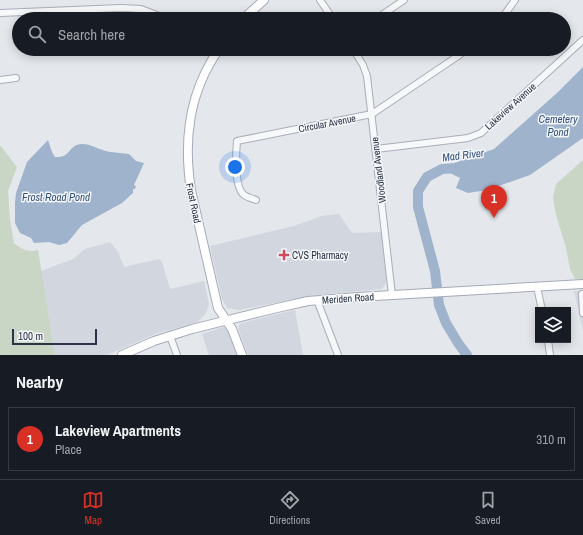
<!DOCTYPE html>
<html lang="en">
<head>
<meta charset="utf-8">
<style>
  body { margin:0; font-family:"Archivo Narrow",sans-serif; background:#20242c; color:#f1f3f6 }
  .controls { position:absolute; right:12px; bottom:12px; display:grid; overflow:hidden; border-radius:0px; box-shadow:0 2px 10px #0003 }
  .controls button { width:36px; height:36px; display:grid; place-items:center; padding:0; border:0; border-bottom:1px solid #363941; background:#171b24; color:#f1f3f6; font:20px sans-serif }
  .scale { position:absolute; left:12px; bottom:10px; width:85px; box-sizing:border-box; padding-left:4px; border:2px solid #2b3445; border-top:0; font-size:11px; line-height:14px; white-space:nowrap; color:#2b3445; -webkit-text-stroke:3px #f4f6f9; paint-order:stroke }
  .you { position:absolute; left:235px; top:167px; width:14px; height:14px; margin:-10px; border:3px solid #fff; border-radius:50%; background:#1a73e8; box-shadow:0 0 0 6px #1a73e833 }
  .badge { display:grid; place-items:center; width:26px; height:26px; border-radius:50%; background:#d93025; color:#fff; font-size:13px; font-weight:700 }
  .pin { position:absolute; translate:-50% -33px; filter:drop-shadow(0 1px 2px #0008) }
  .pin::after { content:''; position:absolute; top:21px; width:14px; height:12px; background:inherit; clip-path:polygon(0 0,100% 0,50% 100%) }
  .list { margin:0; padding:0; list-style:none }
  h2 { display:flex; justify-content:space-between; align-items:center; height:52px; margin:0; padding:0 16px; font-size:17px }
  h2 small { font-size:13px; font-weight:400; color:#9ea1a6 }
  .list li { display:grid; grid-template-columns:26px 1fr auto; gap:12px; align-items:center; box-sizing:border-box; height:64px; margin:0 8px 8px; padding:0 8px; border:1px solid #363941; border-radius:0px }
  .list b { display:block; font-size:15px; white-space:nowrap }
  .list p { margin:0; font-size:13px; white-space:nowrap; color:#9ea1a6 }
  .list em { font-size:13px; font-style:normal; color:#9ea1a6 }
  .icon { flex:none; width:22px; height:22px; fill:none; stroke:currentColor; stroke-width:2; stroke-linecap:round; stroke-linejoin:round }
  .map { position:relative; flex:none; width:583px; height:355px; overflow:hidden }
  .search { position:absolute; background:#171b24; box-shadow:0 2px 10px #0003; left:12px; right:12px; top:12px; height:44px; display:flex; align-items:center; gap:10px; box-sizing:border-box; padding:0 14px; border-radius:22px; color:#9ea1a6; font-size:15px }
  .sheet { height:124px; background:#171b24 }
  nav { display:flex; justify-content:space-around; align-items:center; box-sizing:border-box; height:56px; border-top:1px solid #363941; background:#171b24; font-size:11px; color:#9ea1a6 }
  nav a { display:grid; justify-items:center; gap:2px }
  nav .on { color:#d93025 }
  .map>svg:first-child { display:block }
</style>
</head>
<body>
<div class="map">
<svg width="583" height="355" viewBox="0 0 583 355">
  <rect width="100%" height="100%" fill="#e4e7ec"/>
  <path fill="#d2d6de" d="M339,214L352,233L382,232L386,279V283L382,289L316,295L239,310L227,308L222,299L210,246L294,226L322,216Z
    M110,242L118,252L124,267L159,259L162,262L170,289L204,281L209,304L206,313L198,322L155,334L107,355H55L41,271L73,259L85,249Z
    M574,291H583V331L579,313Z
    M295,310L303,355H248L239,331V325L241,323Z
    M223,327L225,328L229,333L238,355H209L202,334Z"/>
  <path fill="#c9d6c5" d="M0,145L17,167L8,191L10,220L14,243C21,249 28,253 38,250L55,355H0Z
    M583,160V279H575L570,269L566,248L556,215L553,197L556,184Z"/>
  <path fill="#9fb4cc" d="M583,67V138L530,175L487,190L468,193L456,188L460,178L442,169L443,167L494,149L557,93Z
    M48,140L52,152L55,157C72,158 67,145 82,144C92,144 101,151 110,152C117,153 123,153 129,154L136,161L144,163L134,185L136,186L135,189H133V193L122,203L82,225L67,243L59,245L49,242L34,243L31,238L20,233L15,223V203L16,193L27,162Z"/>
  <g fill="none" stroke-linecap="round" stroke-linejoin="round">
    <path stroke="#9fb4cc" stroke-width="10" d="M456,168L442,169L427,177L418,191V207L435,271L439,305L446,323L458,343L467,355"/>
    <defs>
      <path id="minor" d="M320,0L333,19
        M0,13L121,8L141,9L167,19
        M376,19L404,0
        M500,19L505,14L515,0
        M210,49L216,53
        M353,49L363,65L367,76L392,295
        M0,80L16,78
        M376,149L468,138L481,133L583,40
        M256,200C253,199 247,197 244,195C234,187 236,153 237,141L372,114L458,56L466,49
        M537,287L542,310
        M583,294H582L583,313
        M317,300L338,355
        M170,336L177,355
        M548,340L550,355"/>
      <path id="major" d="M243,19L264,0
        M219,49C189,92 183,139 191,190L218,308L232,329L242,355
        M122,355L154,341L192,329L277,308L308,301L358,297L583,284"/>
    </defs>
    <use href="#minor" stroke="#a9aeb7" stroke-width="8"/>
    <use href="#major" stroke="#a3abb8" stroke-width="10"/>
    <use href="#minor" stroke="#f7f8fa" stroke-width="6"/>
    <use href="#major" stroke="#fff" stroke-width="8"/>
  </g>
  <path fill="#d1495b" stroke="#f4f6f9" stroke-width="1.5" d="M282 249h4v4h4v4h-4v4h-4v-4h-4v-4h4z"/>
  <g text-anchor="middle" stroke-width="3" stroke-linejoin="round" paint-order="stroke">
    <g font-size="10" fill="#2b3445" stroke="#f4f6f9">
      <text transform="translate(510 106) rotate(-42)" y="4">Lakeview Avenue</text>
      <text transform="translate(327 123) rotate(-11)" y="4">Circular Avenue</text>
      <text transform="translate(378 170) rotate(-97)" y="4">Woodland Avenue</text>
      <text transform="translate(194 203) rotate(78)" y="4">Frost Road</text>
      <text transform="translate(348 298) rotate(-4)" y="4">Meriden Road</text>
    </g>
    <g font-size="10" fill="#2b3445" stroke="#f4f6f9" text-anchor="start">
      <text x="292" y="259">CVS Pharmacy</text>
    </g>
    <g font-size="11" font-style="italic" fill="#34527a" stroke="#f4f6f9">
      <text x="558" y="123">Cemetery<tspan x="558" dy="13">Pond</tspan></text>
      <text transform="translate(463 155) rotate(-7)" y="4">Mad River</text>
      <text x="56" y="201">Frost Road Pond</text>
    </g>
  </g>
</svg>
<div class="controls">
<button><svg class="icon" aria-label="layers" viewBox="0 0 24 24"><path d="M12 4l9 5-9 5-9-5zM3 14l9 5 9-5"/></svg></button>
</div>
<div class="scale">100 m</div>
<div class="you"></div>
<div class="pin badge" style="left:494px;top:218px">1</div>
<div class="search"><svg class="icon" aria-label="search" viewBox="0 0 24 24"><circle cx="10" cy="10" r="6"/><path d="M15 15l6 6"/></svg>Search here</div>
</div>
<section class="sheet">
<h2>Nearby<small></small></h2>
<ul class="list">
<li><span class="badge">1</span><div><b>Lakeview Apartments</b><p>Place</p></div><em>310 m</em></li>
</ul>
</section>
<nav>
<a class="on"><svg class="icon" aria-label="map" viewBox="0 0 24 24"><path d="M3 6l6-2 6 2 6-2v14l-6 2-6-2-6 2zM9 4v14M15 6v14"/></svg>Map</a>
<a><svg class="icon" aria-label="directions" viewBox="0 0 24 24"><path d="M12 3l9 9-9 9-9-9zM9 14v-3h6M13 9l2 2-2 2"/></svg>Directions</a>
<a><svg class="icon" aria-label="saved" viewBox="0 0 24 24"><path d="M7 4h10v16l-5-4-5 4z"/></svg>Saved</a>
</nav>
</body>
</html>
